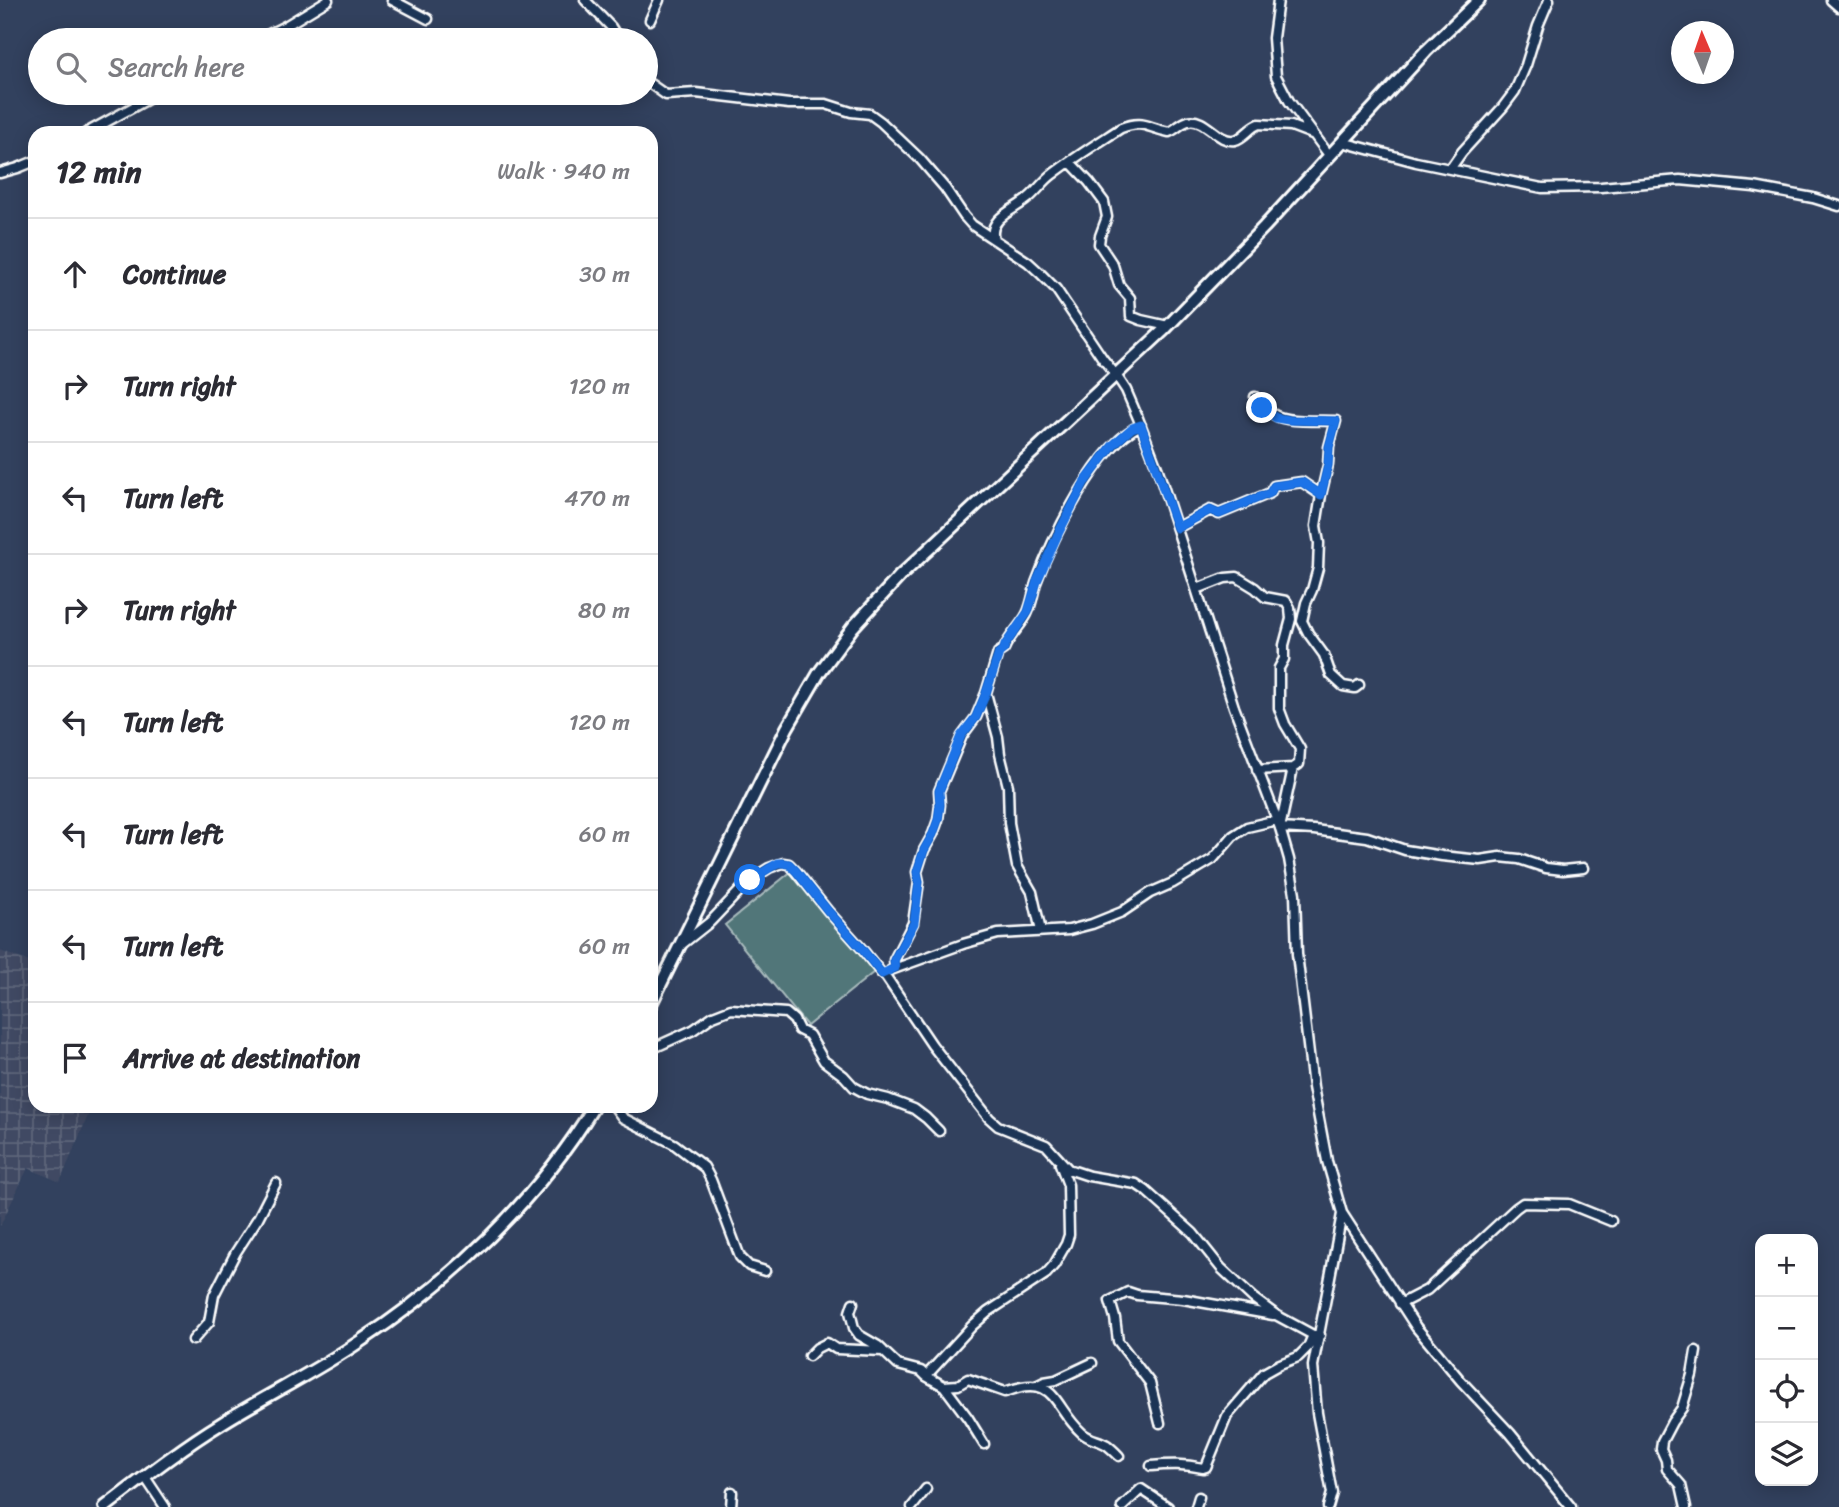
<!DOCTYPE html>
<html lang="en">
<head>
<meta charset="utf-8">
<style>
  body { margin:0; font-family:Sriracha,sans-serif; background:#f2f2f3; color:#2b2b33 }
  .controls { position:absolute; right:21px; bottom:21px; display:grid; overflow:hidden; border-radius:14px; box-shadow:0 4px 18px #0003 }
  .controls button { width:63px; height:63px; display:grid; place-items:center; padding:0; border:0; border-bottom:2px solid #e1e1e2; background:#fff; color:#2b2b33; font:35px sans-serif }
  .compass { position:absolute; left:1671px; top:21px; width:63px; height:63px; border-radius:50%; background:#fff; box-shadow:0 4px 18px #0003; rotate:358deg }
  .stop { position:absolute; width:21px; height:21px; margin:-16px; border:5px solid #1a73e8; border-radius:50%; background:#fff }
  .stop.end { background:#1a73e8; border-color:#fff; box-shadow:0 2px 7px #0008 }
  .list { margin:0; padding:0; list-style:none }
  h2 { display:flex; justify-content:space-between; align-items:center; height:91px; margin:0; padding:0 28px; font-size:30px }
  h2 small { font-size:23px; font-weight:400; color:#7c7c81 }
  .list li { display:grid; grid-template-columns:46px 1fr auto; gap:21px; align-items:center; box-sizing:border-box; height:112px; padding:0 28px; border-top:2px solid #e1e1e2 }
  .list b { display:block; font-size:26px; white-space:nowrap }
  .list em { font-size:23px; font-style:normal; color:#7c7c81 }
  .icon { flex:none; width:38px; height:38px; fill:none; stroke:currentColor; stroke-width:2; stroke-linecap:round; stroke-linejoin:round }
  .map { position:relative; flex:none; width:1839px; height:1507px; overflow:hidden }
  .search { position:absolute; background:#fff; box-shadow:0 4px 18px #0003; left:28px; top:28px; width:630px; height:77px; display:flex; align-items:center; gap:18px; box-sizing:border-box; padding:0 24px; border-radius:38px; color:#7c7c81; font-size:26px }
  .panel { position:absolute; background:#fff; box-shadow:0 4px 18px #0003; left:28px; top:126px; width:630px; height:987px; border-radius:21px }
  .map>svg:first-child { display:block }
</style>
</head>
<body>
<div class="map">
<svg width="1839" height="1507" viewBox="0 0 1839 1507">
  <defs>
    <pattern id="industrial-grid" width="8" height="8" patternUnits="userSpaceOnUse" patternTransform="scale(1.75)"><rect width="8" height="8" fill="#404a63"/><path d="M0 4h8M4 0v8" fill="none" stroke="#5d657a"/></pattern>
  </defs>
  <rect width="100%" height="100%" fill="#32415e"/>
  <filter id="ink" filterUnits="userSpaceOnUse"><feTurbulence type="fractalNoise" baseFrequency=".0143" numOctaves="2"/><feDisplacementMap in="SourceGraphic" scale="14" xChannelSelector="R" yChannelSelector="G"/><feConvolveMatrix kernelMatrix="1 2 1 2 8 2 1 2 1" color-interpolation-filters="sRGB"/></filter>
  <g filter="url(#ink)">
    <path fill="url(#industrial-grid)" d="M0,951L35,964V1106H92L60,1182L28,1168L0,1226Z"/>
    <path fill="#517679" stroke="#a8babc" stroke-width="2" d="M792,871L874,972L807,1026L725,925Z"/>
    <g fill="none" stroke-linecap="round" stroke-linejoin="round">
      <defs>
        <path id="minor" d="M392,0L428,19
          M585,0L611,27L619,40
          M1278,0L1273,38L1276,76L1289,101L1329,155
          M1831,0L1839,7
          M650,20L659,0
          M257,40L287,25L328,0
          M646,81L666,95L696,93L789,104H826L851,112L870,114L881,122L920,159L945,188L964,216L972,225L1028,262L1040,273L1056,289L1103,359L1116,375L1126,390L1138,418L1158,470L1234,707L1280,828L1289,859L1295,894L1297,954L1313,1087L1327,1161L1342,1213L1416,1327L1461,1381L1510,1433L1571,1507
          M86,133L159,93
          M1342,142L1416,162L1542,188L1601,187L1680,180L1754,187L1813,198L1839,206
          M1070,162L1089,182L1104,202L1107,217L1100,236L1099,244L1113,265L1119,285L1130,298L1131,316L1141,320L1168,326
          M1450,169L1462,152L1503,107L1515,91L1526,65L1538,26L1549,0
          M0,173L18,168L35,161
          M994,239C987,219 1014,210 1026,200C1036,193 1043,181 1053,174C1075,157 1098,143 1121,128C1144,119 1147,128 1169,132C1175,130 1181,123 1188,121C1206,117 1217,143 1235,140C1244,138 1250,127 1259,124L1291,126L1312,134
          M1255,397C1276,428 1303,419 1336,421L1329,447L1328,465L1321,495
          M1177,528L1210,510L1219,514L1270,493L1274,486L1302,482L1321,495L1316,526L1319,543L1318,568L1312,590L1306,603L1302,621L1308,633L1324,655L1331,675L1343,686L1355,688L1359,685
          M1197,589L1225,578L1237,577L1255,588L1265,597L1286,601L1290,608L1291,619L1284,645V659L1279,668V708L1285,724L1300,749L1299,764L1293,768L1257,770
          M986,693L998,737L1000,754L1008,786L1009,823L1017,866L1032,892L1041,931
          M1293,768L1280,828L1314,830L1367,837L1405,850L1442,856L1480,860L1500,857L1519,859L1546,868L1563,870L1583,868
          M681,945L710,922L750,880L769,868L783,863L789,864L796,871L828,911L862,949L882,974H884L932,1045L989,1118L998,1126L1046,1145L1068,1169L1089,1176L1136,1184L1145,1190L1193,1233L1221,1268L1253,1298L1276,1315L1313,1335H1320
          M895,968L894,960L913,923L919,882L917,872L924,850L933,834L938,820L940,805L939,791L962,736L976,717L986,693L998,653L1004,649C1009,636 1021,626 1027,614C1032,604 1033,593 1036,583C1052,539 1097,444 1141,425
          M891,970L963,944L998,934L1069,930L1092,924L1122,912L1150,893L1173,883L1213,859L1233,836L1247,827L1277,820
          M651,1049L693,1030L713,1016L731,1009L786,1013L794,1020L799,1030L809,1035L824,1061L844,1076L854,1087L867,1094L888,1099L914,1109L926,1118L939,1131
          M614,1106L623,1118L674,1144L704,1167L711,1180L740,1257L749,1266L765,1271
          M853,1303L850,1312L854,1328L859,1335L878,1346L898,1365L921,1371L926,1376
          M1400,1304L1427,1290L1516,1208L1523,1203L1569,1204L1611,1221
          M193,1340L209,1322L214,1295L236,1252L258,1218L276,1183
          M809,1356L817,1348L827,1343L836,1349L883,1351
          M944,1386L958,1385L968,1379L1005,1392C1057,1372 1052,1406 1082,1433C1090,1440 1099,1440 1107,1445C1111,1448 1116,1453 1119,1456
          M1036,1386L1044,1382L1056,1380L1092,1363
          M1160,1423L1150,1383L1118,1341L1115,1318L1110,1301L1128,1292L1137,1295L1183,1299L1273,1315
          M984,1444L968,1418L944,1386L926,1376L972,1326L988,1312L1046,1274L1054,1265L1066,1244L1069,1235L1068,1185L1060,1164
          M1151,1466C1171,1464 1184,1464 1203,1468L1206,1467L1227,1416L1264,1373L1280,1364L1298,1357L1308,1347L1313,1335
          M145,1477L165,1507
          M731,1507L732,1492
          M912,1507L926,1489
          M1122,1507L1141,1489L1168,1507
          M1196,1507L1199,1497
          M1328,1507L1332,1493L1317,1413L1313,1366L1342,1214
          M1686,1507L1681,1485L1667,1469L1666,1460L1661,1449L1662,1441L1672,1422L1682,1408L1692,1375L1696,1351"/>
        <path id="secondary" d="M651,1004L787,728L819,673L853,627L900,576L1164,330L1264,227L1426,51L1479,0
          M105,1507C143,1478 181,1448 222,1423C267,1395 315,1372 359,1342C450,1283 538,1199 594,1106"/>
      </defs>
      <use href="#minor" stroke="#fff" stroke-width="13"/>
      <use href="#secondary" stroke="#fff" stroke-width="16"/>
      <use href="#minor" stroke="#1d3557" stroke-width="8"/>
      <use href="#secondary" stroke="#1d3557" stroke-width="10"/>
    </g>
  </g>
  <g fill="none" stroke-linecap="round" stroke-linejoin="round" filter="url(#ink)">
    <path stroke="#1a73e8" stroke-width="9" d="M750,880L778,863H783L789,864L796,871L828,911L862,949L882,974L895,968L894,960L914,923L919,882L917,872L924,850L933,834L938,820L940,805L939,791L961,736L976,717L986,693L999,653L1004,649L1005,645L1028,612L1037,581L1059,532L1084,483L1113,445L1132,428L1141,425L1177,528L1210,510L1219,514L1270,493L1274,486L1302,482L1321,495L1328,465L1329,447L1336,421L1289,420L1276,418L1262,408"/>
  </g>
</svg>
<div class="controls">
<button>+</button>
<button>−</button>
<button><svg class="icon" aria-label="locate" viewBox="0 0 24 24"><circle cx="12" cy="12" r="6"/><path d="M12 2v4M12 18v4M2 12h4M18 12h4"/></svg></button>
<button><svg class="icon" aria-label="layers" viewBox="0 0 24 24"><path d="M12 4l9 5-9 5-9-5zM3 14l9 5 9-5"/></svg></button>
</div>
<svg class="compass" viewBox="-18 -18 36 36"><path d="M0-13l5 13h-10z" fill="#e53935"/><path d="M0 13l5-13h-10z" fill="#7c7c81"/></svg>
<div class="stop" style="left:750px;top:880px"></div>
<div class="stop end" style="left:1262px;top:408px"></div>
<div class="search"><svg class="icon" aria-label="search" viewBox="0 0 24 24"><circle cx="10" cy="10" r="6"/><path d="M15 15l6 6"/></svg>Search here</div>
<section class="panel">
<h2>12 min<small>Walk · 940 m</small></h2>
<ul class="list">
<li><svg class="icon" aria-label="ahead" viewBox="0 0 24 24"><path d="M12 20V5M6 11l6-6 6 6"/></svg><div><b>Continue</b></div><em>30 m</em></li>
<li><svg class="icon" aria-label="right" viewBox="0 0 24 24"><path d="M7 20v-9h11M14 6l5 5-5 5"/></svg><div><b>Turn right</b></div><em>120 m</em></li>
<li><svg class="icon" aria-label="left" viewBox="0 0 24 24"><path d="M17 20v-9H6M10 6l-5 5 5 5"/></svg><div><b>Turn left</b></div><em>470 m</em></li>
<li><svg class="icon" aria-label="right" viewBox="0 0 24 24"><path d="M7 20v-9h11M14 6l5 5-5 5"/></svg><div><b>Turn right</b></div><em>80 m</em></li>
<li><svg class="icon" aria-label="left" viewBox="0 0 24 24"><path d="M17 20v-9H6M10 6l-5 5 5 5"/></svg><div><b>Turn left</b></div><em>120 m</em></li>
<li><svg class="icon" aria-label="left" viewBox="0 0 24 24"><path d="M17 20v-9H6M10 6l-5 5 5 5"/></svg><div><b>Turn left</b></div><em>60 m</em></li>
<li><svg class="icon" aria-label="left" viewBox="0 0 24 24"><path d="M17 20v-9H6M10 6l-5 5 5 5"/></svg><div><b>Turn left</b></div><em>60 m</em></li>
<li><svg class="icon" aria-label="arrive" viewBox="0 0 24 24"><path d="M6 21V4h12l-3 4 3 4H6"/></svg><div><b>Arrive at destination</b></div></li>
</ul>
</section>
</div>
</body>
</html>
